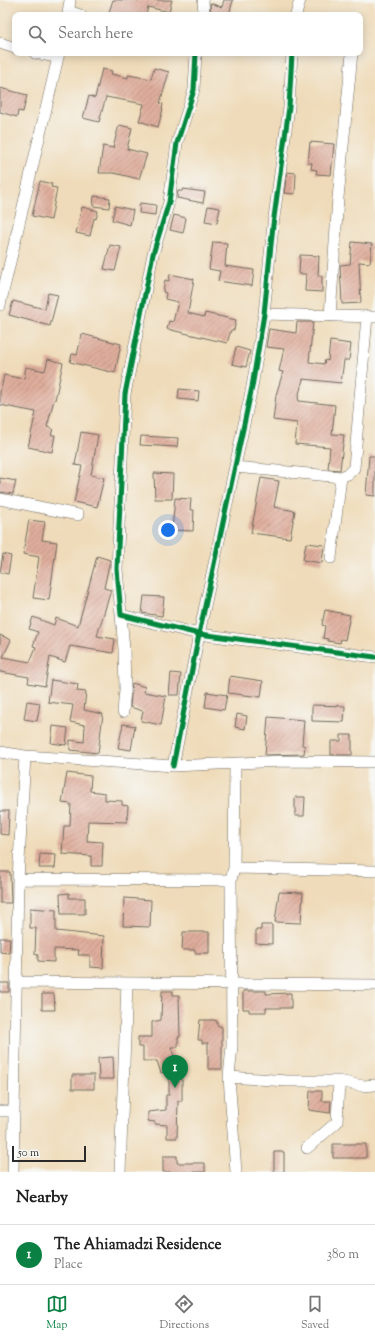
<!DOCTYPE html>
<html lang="en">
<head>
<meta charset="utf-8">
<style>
  body { margin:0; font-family:"Sorts Mill Goudy",serif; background:#f2f2f2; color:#222 }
  .scale { position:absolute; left:12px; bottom:10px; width:74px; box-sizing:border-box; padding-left:4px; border:2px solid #2b2b2b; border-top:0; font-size:11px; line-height:14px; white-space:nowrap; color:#2b2b2b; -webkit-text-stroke:3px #f6f6f2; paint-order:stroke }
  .you { position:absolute; left:168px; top:530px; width:14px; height:14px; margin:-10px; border:3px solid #fff; border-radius:50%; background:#1a73e8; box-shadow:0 0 0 6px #1a73e833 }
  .badge { display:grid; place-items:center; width:26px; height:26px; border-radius:50%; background:#0b8043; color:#fff; font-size:13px; font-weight:700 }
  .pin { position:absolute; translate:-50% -33px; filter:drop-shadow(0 1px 2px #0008) }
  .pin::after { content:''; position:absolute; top:21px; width:14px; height:12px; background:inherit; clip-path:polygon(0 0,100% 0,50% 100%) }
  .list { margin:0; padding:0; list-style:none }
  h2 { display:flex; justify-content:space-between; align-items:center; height:52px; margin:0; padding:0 16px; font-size:17px }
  h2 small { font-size:13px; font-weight:400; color:#767676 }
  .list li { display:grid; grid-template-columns:26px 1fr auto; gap:12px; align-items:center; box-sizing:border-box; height:60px; padding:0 16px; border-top:1px solid #e0e0e0 }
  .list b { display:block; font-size:15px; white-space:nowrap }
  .list p { margin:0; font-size:13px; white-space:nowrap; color:#767676 }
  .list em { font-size:13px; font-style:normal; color:#767676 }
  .icon { flex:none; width:22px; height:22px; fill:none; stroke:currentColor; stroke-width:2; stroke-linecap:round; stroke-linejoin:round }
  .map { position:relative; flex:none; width:375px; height:1172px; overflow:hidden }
  .search { position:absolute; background:#fff; box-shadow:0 2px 10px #0003; left:12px; right:12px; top:12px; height:44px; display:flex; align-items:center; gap:10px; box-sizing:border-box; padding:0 14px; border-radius:8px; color:#767676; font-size:15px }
  .sheet { height:112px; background:#fff }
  nav { display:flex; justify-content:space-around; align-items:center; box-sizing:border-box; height:56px; border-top:1px solid #e0e0e0; background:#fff; font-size:11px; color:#767676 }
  nav a { display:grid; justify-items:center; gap:2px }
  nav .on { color:#0b8043 }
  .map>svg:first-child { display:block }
</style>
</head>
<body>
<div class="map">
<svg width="375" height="1172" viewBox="0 0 375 1172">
  <defs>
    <pattern id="building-hatch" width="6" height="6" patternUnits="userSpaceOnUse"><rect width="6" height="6" fill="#dfad9c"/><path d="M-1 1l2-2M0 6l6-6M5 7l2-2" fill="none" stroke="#b58d7f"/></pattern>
  </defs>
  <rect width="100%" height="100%" fill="#f6f6f2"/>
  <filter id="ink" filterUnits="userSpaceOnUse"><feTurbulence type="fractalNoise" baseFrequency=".025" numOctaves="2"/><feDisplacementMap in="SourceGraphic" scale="8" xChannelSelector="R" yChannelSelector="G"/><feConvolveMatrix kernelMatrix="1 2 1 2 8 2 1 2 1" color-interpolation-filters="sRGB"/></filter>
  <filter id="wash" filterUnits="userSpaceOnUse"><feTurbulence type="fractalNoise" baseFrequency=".012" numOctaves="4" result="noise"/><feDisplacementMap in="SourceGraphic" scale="16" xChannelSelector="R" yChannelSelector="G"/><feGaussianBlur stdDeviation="0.9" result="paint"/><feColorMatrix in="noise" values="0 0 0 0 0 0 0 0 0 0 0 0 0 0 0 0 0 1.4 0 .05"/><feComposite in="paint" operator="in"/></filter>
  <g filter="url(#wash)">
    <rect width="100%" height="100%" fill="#efdbb9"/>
    <g id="blocks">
      <path fill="url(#building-hatch)" d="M113,0H172L169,12L148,7L146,15H108Z
        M224,0H233L229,15L211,13L210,3L222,7Z
        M154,68L169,72L160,103L163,104L162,109H163L158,127L139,121L144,104L106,97L99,122L83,118L89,96L95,98L102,69L112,71L111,74L128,78V75L151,79Z
        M0,88L27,95L23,112L18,111L17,117L0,112Z
        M119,125L132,128L127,149L147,154L139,179L114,173H99L103,146L113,148Z
        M310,142L334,144L331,175L316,174L317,170L311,169L312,163H308Z
        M287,172L296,173L295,194L284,193Z
        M40,181L52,184L51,187L57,188L51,220L32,216Z
        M183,189L205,192L203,203L177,198L178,191H182Z
        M94,196L110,198L109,208L93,206Z
        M140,203L156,205L155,215L139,213Z
        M115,206L133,210L130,225L112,220Z
        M208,206L220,208L217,223L205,221Z
        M82,207L98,211L96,219L94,218L90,236L76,233Z
        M174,215L186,218L183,233L170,230Z
        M213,242L227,243L225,266L254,270L252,286L218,281L220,271L209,269Z
        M352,242L372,244L370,263L359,262L361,303L342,304L340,265L350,264Z
        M110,245L121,247L115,271L104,269Z
        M300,255L319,256L318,276H322V292L305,291L306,274H299Z
        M170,274L194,279L188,313L204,317L205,313L236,320L234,330H231L227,343L167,329L169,321L173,322L178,302L165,299L166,293L163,292L165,280L169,281Z
        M48,293L58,295L50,326L9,315L13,301L45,309Z
        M297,322H313L309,362L324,364L325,360L328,361L330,341L351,344L349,360H344L341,383L303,379L298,398L299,401L335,405L332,434L344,435L340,470L328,469L330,447L295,444L297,423L273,420L276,395L283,372L279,371L284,349L266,347L269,329L296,333Z
        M82,334L121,344L115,373L70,362L72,354L77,355Z
        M236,347L250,351L246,367L232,364Z
        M48,359L63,363L55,400H54L47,427L53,429L51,435H55L52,452L28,447L36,412L0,405V393L4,375L24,379L26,367L45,371Z
        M179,389L199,391L198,401L178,399Z
        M81,432L98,435L91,475L104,478L97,507L74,502L82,466L75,465Z
        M141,436L178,438L177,447L140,445Z
        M369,456H375V496L366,495Z
        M154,473L173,474L172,499H155Z
        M0,478L16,481L13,494L0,492Z
        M261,478L279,481L274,507L295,511L290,538L251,533Z
        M175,498L191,499L190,510H194L193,531L172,530Z
        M29,520L45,522L42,540L57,542L49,600L33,598L39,557L23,554Z
        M306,543L324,545L322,563L303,560Z
        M3,554L11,556L8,574L0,572Z
        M97,556L110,560L104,588L111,590L97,636L115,639L113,653L70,646L65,662L50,657L45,686L28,683L29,677L0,672V635L11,640L3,657L30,662L36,647L33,646L38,632L29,629L33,617L54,625L56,618L78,626Z
        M144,596L164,597L162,616L142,613Z
        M325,610L350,615L345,640L341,639L340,643L328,641V639L323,638L325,626L322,625Z
        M171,673L181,674L179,695H169Z
        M230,676L263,681L261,697L228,693Z
        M51,680L78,684L77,691L86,692L84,710L103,714L98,753L70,750V740L84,742L85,725L70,722L73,705L48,702Z
        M132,683L145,687L144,692L166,696L161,725L141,721L143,711L130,707Z
        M207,692L227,695L224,710L205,707Z
        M27,701L40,703L37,721L24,719Z
        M312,705L345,706L344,722L312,721Z
        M237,714L247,716L245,729L235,727Z
        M268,717L304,720L302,745L305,746L304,754L265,755Z
        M123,724L135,726L131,750L118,748Z
        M53,726L68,728L66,745L51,743Z
        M341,735H352V755H331V741H341Z
        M67,773L91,776L90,791L105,793V800L122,801V805L128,806L127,822L88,821L87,841L103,842L102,866H91V856L62,854L64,826H70L71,804L62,803Z
        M295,797H305L304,816H295Z
        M0,811H9L8,835L0,834Z
        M40,854L56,855L55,868H39Z
        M0,872H10L11,903H0Z
        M279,892L303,893L301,923L275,922Z
        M69,893V898H85V914H61L60,894Z
        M124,898L151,900L150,927L123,926Z
        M30,908L56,910V931L104,936L103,968L90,967V955H78L79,950L54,949V962L38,961V955L35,954L36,928H30Z
        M261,925H272V944L256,943V930H261Z
        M183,932H209V953H195V950H182Z
        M0,938H10L9,953L0,952Z
        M0,983H9V992H0Z
        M162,991H173V995H179L180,1037H178V1047H171L182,1080V1101H178L177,1138H167V1125L155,1124V1122L148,1121V1112L166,1110V1095H169V1071L161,1073L157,1061H143V1047H138V1037H152V1022L161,1020Z
        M243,991H266V994L291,993V1008H266V1012H249V1009H243Z
        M42,994H54L55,1010H42Z
        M200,1020H214L217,1021V1025L222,1027V1069H208V1043H202V1040H198Z
        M113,1057L114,1079H99L98,1058Z
        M72,1075H94V1089H72Z
        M310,1091H322V1101H331L330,1113L309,1110Z
        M333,1144H366V1158H333Z
        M274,1152H284V1172H274Z
        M163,1156H177V1163H205V1172H163Z"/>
    </g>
  </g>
  <g filter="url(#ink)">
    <use href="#blocks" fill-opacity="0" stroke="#70695d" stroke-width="1"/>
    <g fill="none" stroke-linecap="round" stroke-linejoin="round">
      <defs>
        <path id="minor" d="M203,0L204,15
          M68,11L80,15
          M68,15L70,0
          M296,15L300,0
          M0,43L15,48
          M35,53L57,57
          M0,305L59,53
          M264,314L375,317
          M330,316L338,198L352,53
          M235,467L341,477L348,474L354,468L367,316
          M0,499L78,515
          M331,558L341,477
          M121,615L199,634L375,657
          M123,712L125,690L124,649L117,569L125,394L153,254L169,202L177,143L194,90L196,53
          M0,752L25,756L173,766L284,761L375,762
          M235,764L234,868L231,880L232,1046L229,1077L236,1172
          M173,766L199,634L252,387L264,314L273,225L289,107L292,53
          M234,868L375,871
          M18,879L231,880
          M16,982L375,985
          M229,1077L287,1081H339L363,1086L375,1085
          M0,1111H13
          M307,1148L337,1122L339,1081
          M13,1172L18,879L25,756
          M120,1172L127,983"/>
      </defs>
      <use href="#minor" stroke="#70695d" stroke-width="12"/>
      <use href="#minor" stroke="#fff" stroke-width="11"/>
      <defs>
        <path id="cycleway" d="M196,53L194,90L177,143L169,202L153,254L125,394L117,569L121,615L199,634L375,657
          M173,766L199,634L252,387L264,314L273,225L289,107L292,53"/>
      </defs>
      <use href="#cycleway" stroke="#f6f6f2" stroke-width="8"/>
      <use href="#cycleway" stroke="#00873e" stroke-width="5"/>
    </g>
  </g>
</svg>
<div class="scale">50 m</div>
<div class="you"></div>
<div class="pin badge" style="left:175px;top:1088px">1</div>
<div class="search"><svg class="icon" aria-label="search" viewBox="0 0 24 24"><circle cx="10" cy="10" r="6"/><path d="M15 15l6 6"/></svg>Search here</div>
</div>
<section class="sheet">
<h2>Nearby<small></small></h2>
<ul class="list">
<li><span class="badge">1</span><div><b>The Ahiamadzi Residence</b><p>Place</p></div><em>380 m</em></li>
</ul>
</section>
<nav>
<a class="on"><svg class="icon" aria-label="map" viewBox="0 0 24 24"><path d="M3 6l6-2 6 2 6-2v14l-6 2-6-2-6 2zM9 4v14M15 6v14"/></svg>Map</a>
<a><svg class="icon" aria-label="directions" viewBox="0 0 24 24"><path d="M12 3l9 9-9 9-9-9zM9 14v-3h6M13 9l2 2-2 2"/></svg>Directions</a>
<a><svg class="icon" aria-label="saved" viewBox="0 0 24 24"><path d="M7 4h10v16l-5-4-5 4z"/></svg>Saved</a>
</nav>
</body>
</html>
